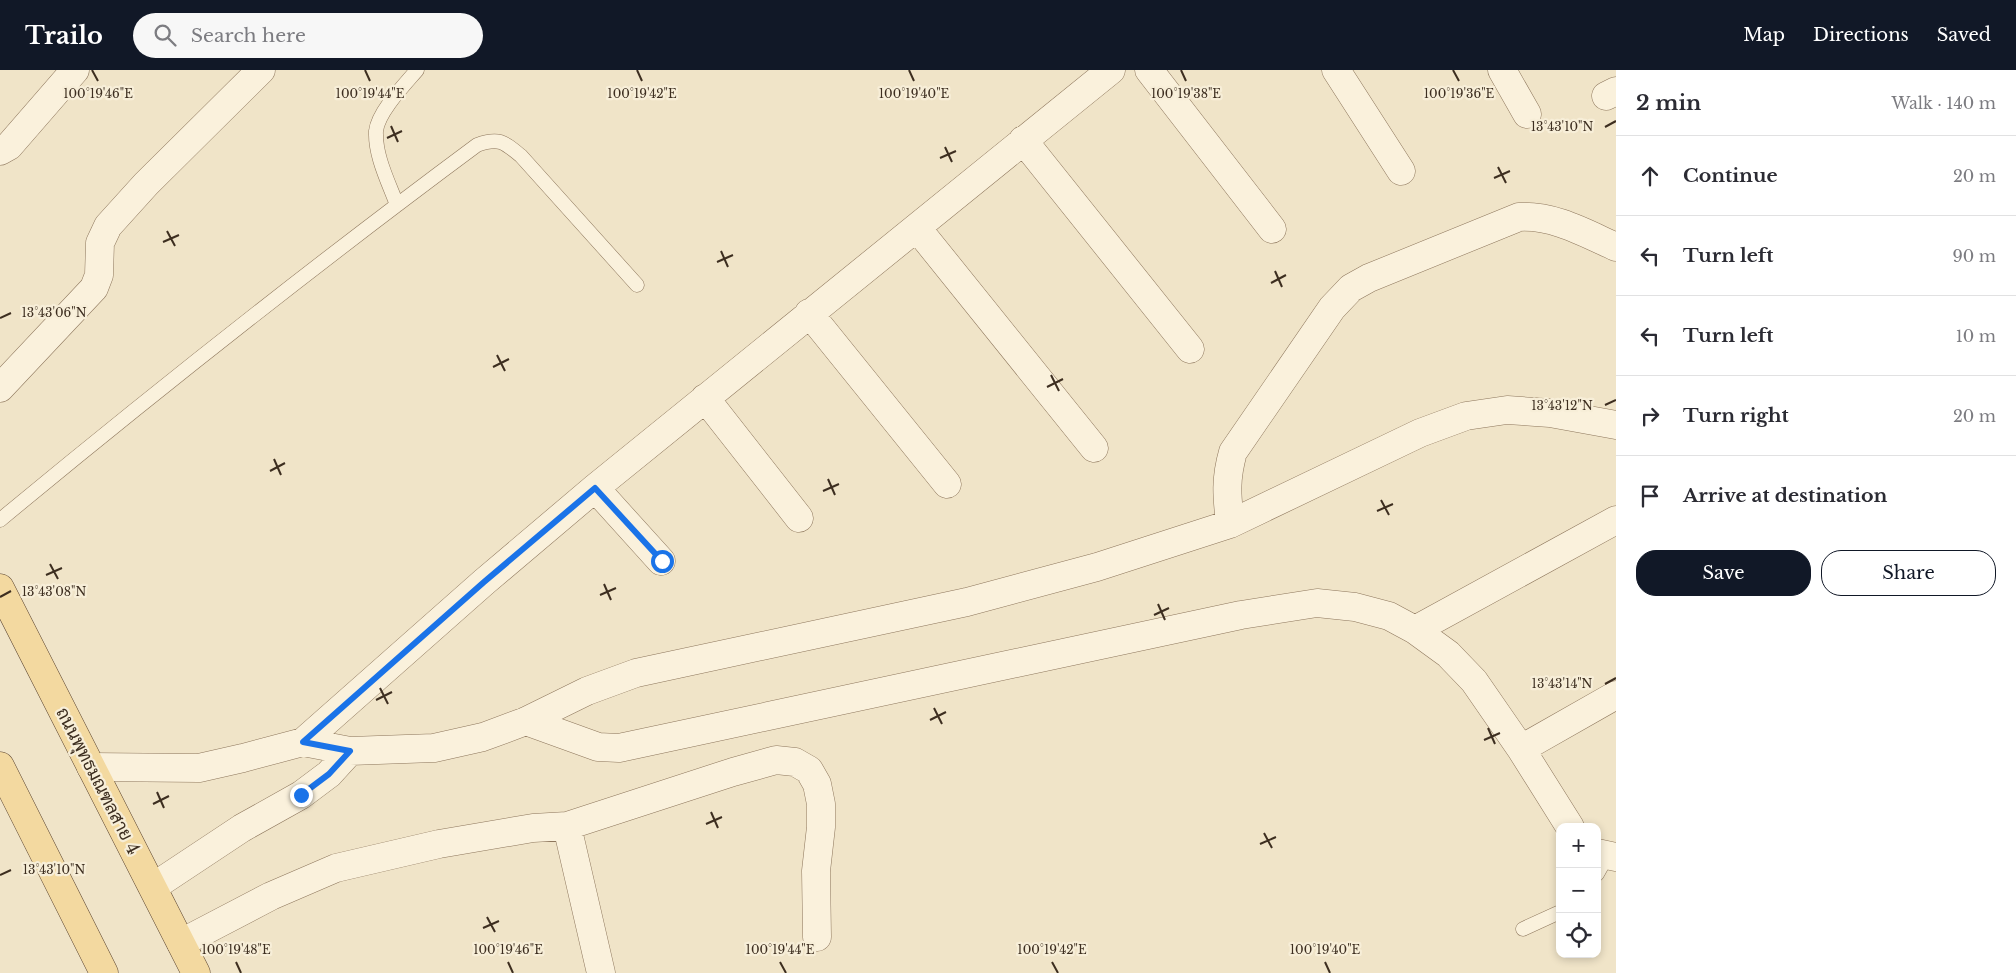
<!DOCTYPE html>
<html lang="en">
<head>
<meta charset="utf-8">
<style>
  body { margin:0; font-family:"Libre Baskerville",Sarabun,serif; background:#f7f7f7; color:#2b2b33 }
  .controls { position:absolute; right:15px; bottom:15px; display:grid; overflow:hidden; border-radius:10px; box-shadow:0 2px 8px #0003 }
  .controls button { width:45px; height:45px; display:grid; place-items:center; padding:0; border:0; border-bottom:1px solid #e1e1e2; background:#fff; color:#2b2b33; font:25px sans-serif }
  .stop { position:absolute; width:15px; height:15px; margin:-11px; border:4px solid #1a73e8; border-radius:50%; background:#fff }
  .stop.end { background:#1a73e8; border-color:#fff; box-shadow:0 1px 5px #0008 }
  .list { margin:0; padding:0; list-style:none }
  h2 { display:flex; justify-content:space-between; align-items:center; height:65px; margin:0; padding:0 20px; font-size:21px }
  h2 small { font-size:16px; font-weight:400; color:#7c7c81 }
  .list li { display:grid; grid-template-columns:32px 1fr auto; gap:15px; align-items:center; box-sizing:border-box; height:80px; padding:0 20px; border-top:1px solid #e1e1e2 }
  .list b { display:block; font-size:19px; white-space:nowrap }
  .list em { font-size:16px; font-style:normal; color:#7c7c81 }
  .actions { display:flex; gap:10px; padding:15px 20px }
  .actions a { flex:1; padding:11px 0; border:1px solid #111827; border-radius:20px; text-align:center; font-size:18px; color:#111827 }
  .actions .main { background:#111827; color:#fff }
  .icon { flex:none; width:28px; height:28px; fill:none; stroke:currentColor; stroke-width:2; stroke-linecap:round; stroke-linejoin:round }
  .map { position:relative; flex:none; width:1616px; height:903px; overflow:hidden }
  header { display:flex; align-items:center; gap:30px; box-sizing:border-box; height:70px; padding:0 25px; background:#111827; color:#fff }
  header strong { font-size:24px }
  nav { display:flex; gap:28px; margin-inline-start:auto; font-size:18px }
  .search { width:350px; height:45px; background:#f7f7f7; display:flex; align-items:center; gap:12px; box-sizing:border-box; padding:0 18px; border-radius:28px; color:#7c7c81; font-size:19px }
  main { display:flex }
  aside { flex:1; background:#fff }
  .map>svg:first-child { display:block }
</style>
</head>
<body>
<header>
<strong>Trailo</strong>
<div class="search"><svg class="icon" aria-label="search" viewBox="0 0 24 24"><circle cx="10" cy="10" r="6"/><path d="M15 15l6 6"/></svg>Search here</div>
<nav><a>Map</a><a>Directions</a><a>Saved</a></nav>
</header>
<main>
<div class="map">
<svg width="1616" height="903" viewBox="0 0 1616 903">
  <rect width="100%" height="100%" fill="#f0e4c8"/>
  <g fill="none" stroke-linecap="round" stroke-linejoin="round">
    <defs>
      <path id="lane" d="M397,135C388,111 375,86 376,61C378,42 405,14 417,0
        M0,450C156,321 314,196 477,75C499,67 504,72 521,86L637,215
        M1597,804L1607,786
        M1523,859L1560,842"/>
      <path id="street" d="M1149,0L1272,159
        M1336,0L1401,101
        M1502,0L1527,44
        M1606,26L1616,21
        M1023,70L1190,279
        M0,81L9,76L75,0
        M917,158L1094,378
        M809,243L947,414
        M0,318L94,218L99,205L100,173L108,156L146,114L261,0
        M705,328L799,448
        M595,418L661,491
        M1230,454C1227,426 1225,410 1233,382L1332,238L1351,218L1369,208L1519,147C1554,145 1585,163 1616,177
        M1415,560L1616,450
        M526,651L598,677L619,678L1241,545L1317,533L1355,537L1389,546L1415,560L1448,584L1474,611L1521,679L1570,757
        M303,672L484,512L595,418L1111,0
        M1521,679L1616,625
        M91,697L199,698L243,688L303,672L350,681L434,678L483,667L526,651L587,621L636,603L967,532L1097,497L1230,454L1420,363L1466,346L1507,340L1550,343L1616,355
        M567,756L601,903
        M1597,783L1616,787
        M153,817L242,758L301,725L329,704L350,681
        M181,873L271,826L336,798L439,774L533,758L567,756L733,702L776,690L795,692L809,700L817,714L821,734V757L816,801L817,867"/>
      <path id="primary" d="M0,518L196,903
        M0,696L104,903"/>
    </defs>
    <use href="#lane" stroke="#8d765c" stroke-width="15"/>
    <use href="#street" stroke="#8d765c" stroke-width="29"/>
    <use href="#primary" stroke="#5b4430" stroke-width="29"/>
    <use href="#lane" stroke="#faf1dc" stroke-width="14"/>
    <use href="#street" stroke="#faf1dc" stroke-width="28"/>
    <use href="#primary" stroke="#f3d9a0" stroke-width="28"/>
  </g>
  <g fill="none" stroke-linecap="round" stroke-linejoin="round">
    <path stroke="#1a73e8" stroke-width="6" d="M301,725L329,704L350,681L303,672L484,512L595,418L662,491"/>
  </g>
  <path fill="none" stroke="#3d2e20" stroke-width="2" d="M92,0L98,11M365,0L370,11M637,0L642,11M909,0L914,11M1181,0L1186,11M1453,0L1459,11M391,56L398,72M1605,57L1616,51M387,68L402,61M945,77L952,92M940,88L956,81M1498,97L1506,113M1494,108L1510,101M167,161L175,176M163,172L179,165M721,181L728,197M717,192L733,185M1275,201L1282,217M1271,213L1286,205M0,248L11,243M497,285L505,301M493,297L509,289M1051,305L1059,321M1047,317L1063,309M1605,335L1616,330M274,389L281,405M270,401L285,393M828,409L835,425M823,421L839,414M1381,430L1389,445M1377,441L1393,434M50,494L58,509M46,505L62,498M604,514L611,530M600,525L616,518M0,527L11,521M1158,534L1165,550M1154,545L1169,538M1605,614L1616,608M380,618L388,634M376,630L392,622M934,638L942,654M930,650L946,642M1488,658L1495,674M1484,670L1500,663M157,722L164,738M153,734L169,726M711,742L718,758M706,754L722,747M1264,763L1272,778M1260,774L1276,767M0,805L11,800M487,847L495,862M483,858L499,851M236,892L241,903M508,892L513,903M780,892L786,903M1052,892L1058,903M1325,892L1330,903"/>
  <g text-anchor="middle" stroke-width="4.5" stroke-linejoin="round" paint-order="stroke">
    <g font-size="18" fill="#3d2e20" stroke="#f7eed8">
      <text transform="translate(98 711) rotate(63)" y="6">ถนนพุทธมณฑลสาย 4</text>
    </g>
  </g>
  <g font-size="12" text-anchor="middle" fill="#3d2e20" stroke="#f7eed8" stroke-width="4.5" stroke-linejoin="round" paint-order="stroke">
    <text x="98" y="28">100°19'46"E</text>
    <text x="370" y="28">100°19'44"E</text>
    <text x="642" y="28">100°19'42"E</text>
    <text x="914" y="28">100°19'40"E</text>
    <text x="1186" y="28">100°19'38"E</text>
    <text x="1459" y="28">100°19'36"E</text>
    <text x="1562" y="61">13°43'10"N</text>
    <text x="54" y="247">13°43'06"N</text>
    <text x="1562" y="340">13°43'12"N</text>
    <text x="54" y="526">13°43'08"N</text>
    <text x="1562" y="618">13°43'14"N</text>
    <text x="54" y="804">13°43'10"N</text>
    <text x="236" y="884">100°19'48"E</text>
    <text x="508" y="884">100°19'46"E</text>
    <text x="780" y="884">100°19'44"E</text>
    <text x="1052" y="884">100°19'42"E</text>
    <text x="1325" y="884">100°19'40"E</text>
  </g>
</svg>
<div class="controls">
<button>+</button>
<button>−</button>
<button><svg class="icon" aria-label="locate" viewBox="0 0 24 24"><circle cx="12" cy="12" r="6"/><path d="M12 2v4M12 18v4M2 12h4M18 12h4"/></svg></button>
</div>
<div class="stop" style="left:662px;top:491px"></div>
<div class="stop end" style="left:301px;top:725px"></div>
</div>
<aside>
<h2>2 min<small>Walk · 140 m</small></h2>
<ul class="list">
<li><svg class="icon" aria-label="ahead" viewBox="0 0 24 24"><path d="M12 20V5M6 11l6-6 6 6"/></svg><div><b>Continue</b></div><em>20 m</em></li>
<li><svg class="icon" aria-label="left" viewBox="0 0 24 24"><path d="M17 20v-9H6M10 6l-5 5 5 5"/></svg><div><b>Turn left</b></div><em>90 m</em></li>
<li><svg class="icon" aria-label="left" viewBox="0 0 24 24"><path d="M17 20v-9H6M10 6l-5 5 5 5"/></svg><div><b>Turn left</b></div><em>10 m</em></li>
<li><svg class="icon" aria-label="right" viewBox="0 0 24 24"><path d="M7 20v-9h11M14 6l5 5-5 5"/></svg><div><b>Turn right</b></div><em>20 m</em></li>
<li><svg class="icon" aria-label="arrive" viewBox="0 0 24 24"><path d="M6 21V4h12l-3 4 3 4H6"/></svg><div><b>Arrive at destination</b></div></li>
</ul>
<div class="actions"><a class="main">Save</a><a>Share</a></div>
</aside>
</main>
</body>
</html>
